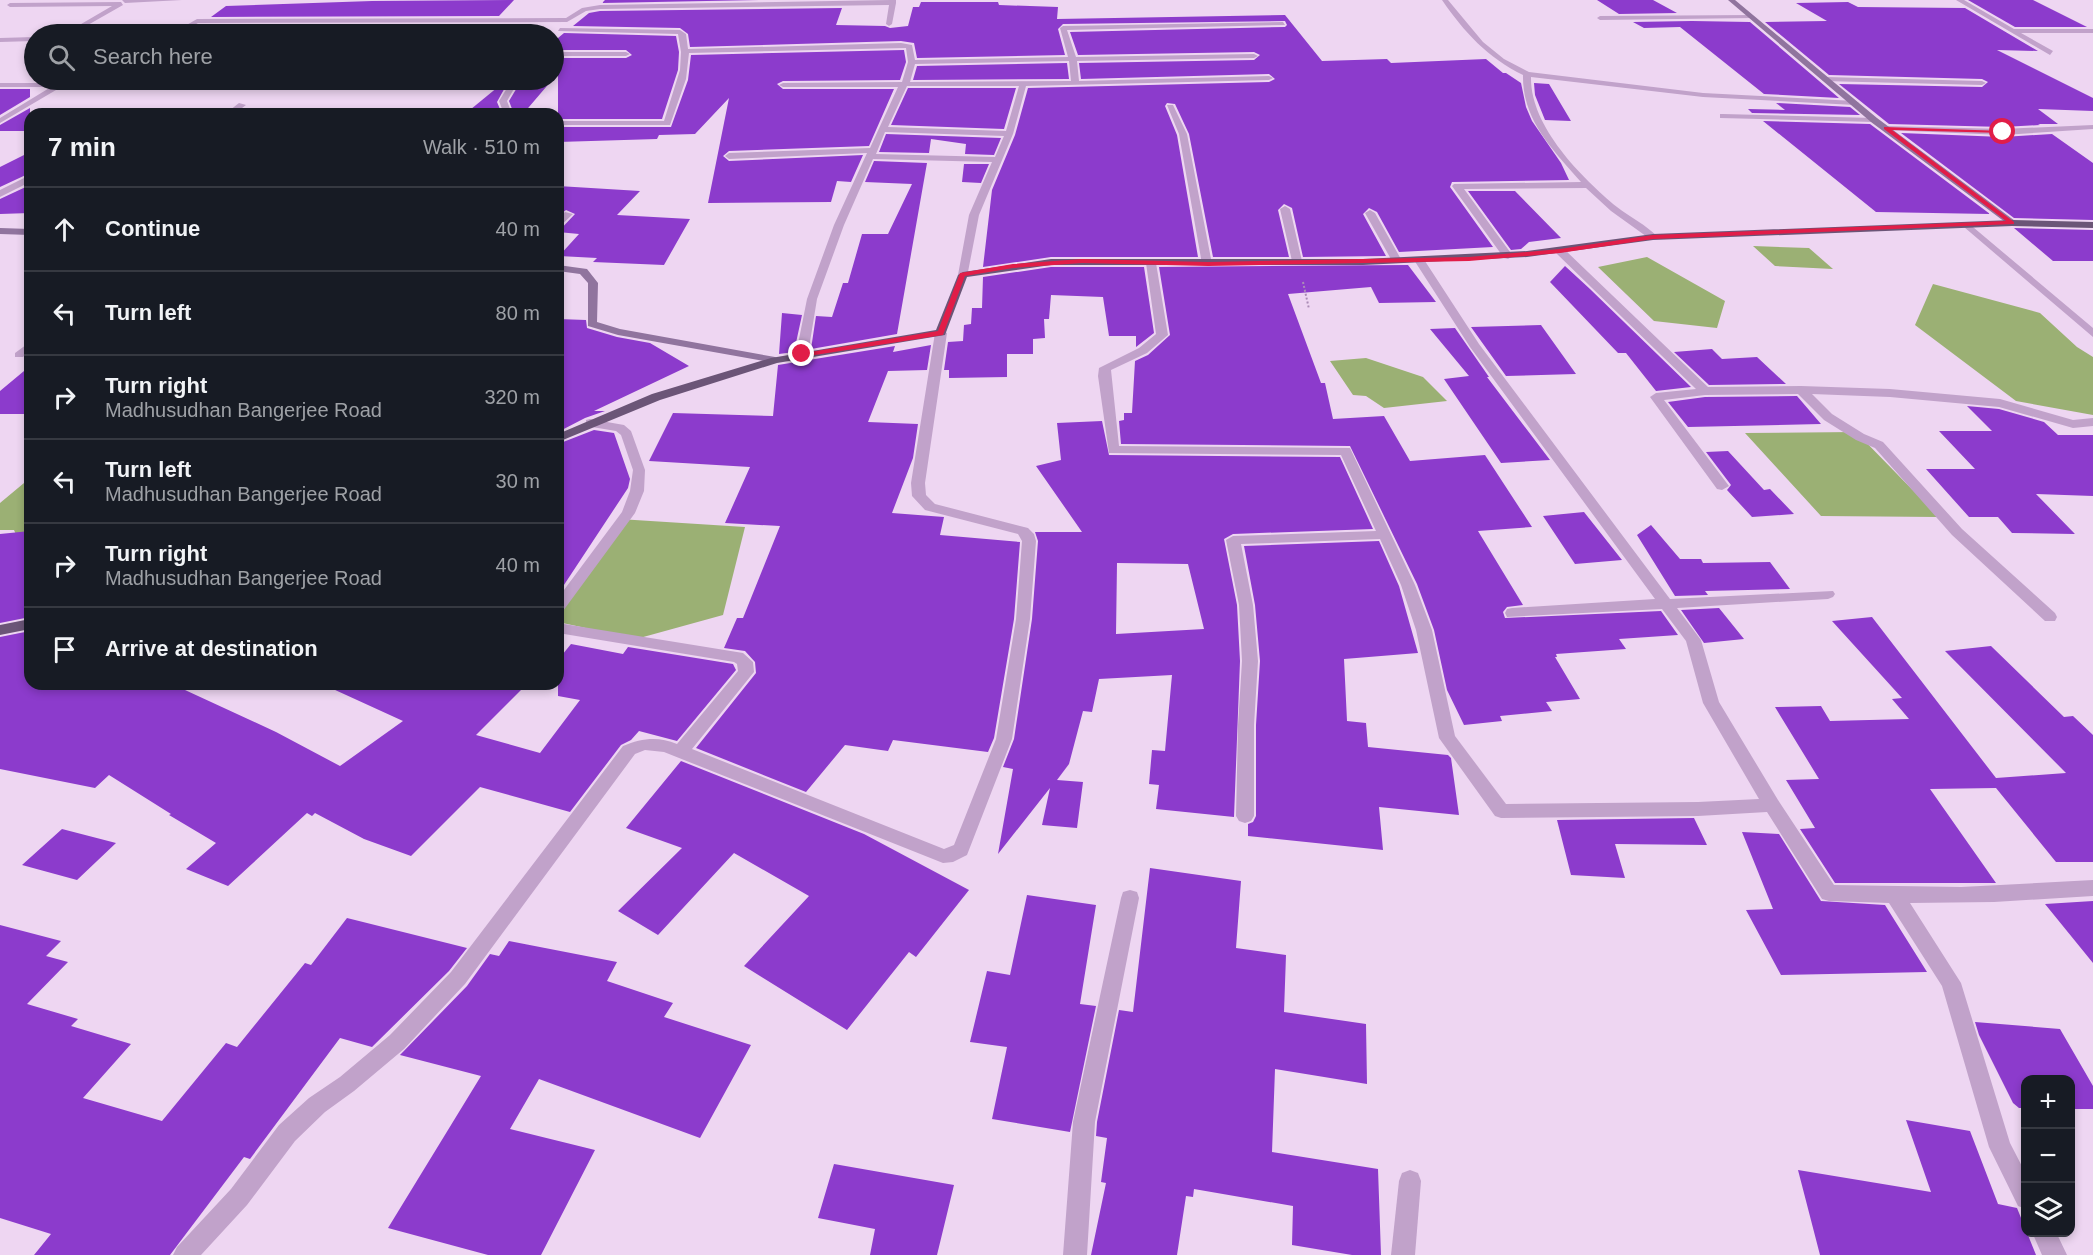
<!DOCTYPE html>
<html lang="en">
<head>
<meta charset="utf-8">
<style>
  body { margin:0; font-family:Arial,sans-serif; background:#20242c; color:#f1f3f6 }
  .controls { position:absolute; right:18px; bottom:18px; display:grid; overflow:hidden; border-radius:12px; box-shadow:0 3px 9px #0003 }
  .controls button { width:54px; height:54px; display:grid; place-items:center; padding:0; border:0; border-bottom:2px solid #363941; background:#171b24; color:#f1f3f6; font:30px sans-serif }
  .stop { position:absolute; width:18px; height:18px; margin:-14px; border:4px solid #e11d48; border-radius:50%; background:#fff }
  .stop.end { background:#e11d48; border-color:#fff; box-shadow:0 2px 6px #0008 }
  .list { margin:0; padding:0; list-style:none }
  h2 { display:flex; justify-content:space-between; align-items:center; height:78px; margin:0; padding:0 24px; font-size:26px }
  h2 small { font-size:20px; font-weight:400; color:#9ea1a6 }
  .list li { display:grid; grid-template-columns:39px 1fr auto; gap:18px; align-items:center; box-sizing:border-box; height:84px; padding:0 24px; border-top:2px solid #363941 }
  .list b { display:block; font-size:22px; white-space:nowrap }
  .list p { margin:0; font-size:20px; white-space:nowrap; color:#9ea1a6 }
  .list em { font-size:20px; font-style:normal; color:#9ea1a6 }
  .icon { flex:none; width:33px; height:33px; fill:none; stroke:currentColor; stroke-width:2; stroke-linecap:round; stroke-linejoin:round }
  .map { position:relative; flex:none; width:2093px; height:1255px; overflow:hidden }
  .search { position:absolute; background:#171b24; box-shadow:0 3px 9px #0003; left:24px; top:24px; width:540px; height:66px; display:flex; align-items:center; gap:15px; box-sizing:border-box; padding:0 21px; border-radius:33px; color:#9ea1a6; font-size:22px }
  .panel { position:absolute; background:#171b24; box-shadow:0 3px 9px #0003; left:24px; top:108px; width:540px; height:582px; border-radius:18px }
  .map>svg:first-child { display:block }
</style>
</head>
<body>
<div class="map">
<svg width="2093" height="1255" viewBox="0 0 2093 1255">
  <rect width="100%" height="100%" fill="#eed6f2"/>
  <path fill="#9bb074" d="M1753,246L1809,248L1833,269L1775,266Z
    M1647,257L1725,301L1717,328L1654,321L1598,267Z
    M1933,284L2040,313L2077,347L2093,357V415L2016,401L1915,325Z
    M1366,358L1423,377L1447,401L1384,408L1366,396L1353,395L1330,361Z
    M1856,432L1939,517L1821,516L1745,433Z
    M30,478V537L18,539L14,530H0V503Z
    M619,519L745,527L723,615L636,639L558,622V615Z"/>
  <path fill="#8c3bcc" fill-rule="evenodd" d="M514,0L499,16L211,17L226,6L372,1Z
    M605,0H759L602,3Z
    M1597,0H1653L1677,13L1619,14Z
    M1968,0H2033L2087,27H2015Z
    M921,2H998L999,5L1058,7L1057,19L1285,15L1322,61L1387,59L1391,63L1486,59L1503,73H1506L1521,83L1526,107L1532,121L1561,163L1569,180L1452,182L1450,187L1493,247L1399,252L1377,212L1369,208L1363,214L1386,256L1303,257L1292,208L1284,204L1278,210L1289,257H1213L1189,134L1175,104L1167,103L1165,106L1177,135L1198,257H1051L983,267L992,190L1015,135L1028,88L1269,82L1275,79L1269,74L1081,79L1079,63L1254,60L1260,55L1254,52L1078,55L1070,32L1285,27L1287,25L1285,21L1063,24L1058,29L1065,55L917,58L914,43L901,41L690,47L688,34L680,28L573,26L589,13L600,11L842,8L836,25L885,26L890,28L908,26L913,7H919Z
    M1848,2L1858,7L1965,8L2038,51L1997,50L2093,98V111L2038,109L2058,124H2038L2040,125L2003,127L1889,124L1839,84L1982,87L1988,82L1982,79L1829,75L1765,22L1827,21L1796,3Z
    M1692,21L1750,22L1839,98L1764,94L1680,27L1644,28L1633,22Z
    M492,24L486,30L429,32L426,34H185L199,25Z
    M564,33L676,36L679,52L678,70L662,119H558V58H626L632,55L626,50H558V38Z
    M904,50L906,62L900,80L783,81L777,84L783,89H894L869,146L729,151L723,156L729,161L863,155L851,182L837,181L831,202L708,203L729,98L695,134L659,135L657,139L558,142V127H671L688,80L691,55Z
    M1067,63L1069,79L913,80L917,66Z
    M552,80L523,114H514L509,101L521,81Z
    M504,82H508L497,102L502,114H465Z
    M1534,83L1549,84L1571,121L1545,120L1535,95Z
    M908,88H1016L1004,129L891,125Z
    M0,89H30V97L0,115Z
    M1776,103L1850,107L1860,115L1752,113L1748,109L1785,110Z
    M30,108V131H0V125Z
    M1763,121L1870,124L1990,214L1876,212Z
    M1901,133L2003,137L2052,134L2093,163V220L2014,218Z
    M886,134L1001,138L994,155L965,154L966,144L931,139L929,153L879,152Z
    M30,152V173L0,187V167Z
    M874,161L927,163L897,334L811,349L816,316L832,317L843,283H848L862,234H888L912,184L865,182Z
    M964,164H989L981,183L962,182Z
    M30,185V213L0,214V199Z
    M558,186L640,191L617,215L690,219L664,265L593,262L597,258L559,256L579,234L558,232L575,214L566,210L558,216Z
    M1468,191H1515L1561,238L1529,242L1521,249L1511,250Z
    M2014,228L2093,230V261H2053Z
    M1408,265L1436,302L1379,303L1371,287L1288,294L1321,383H1325L1333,419L1384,416L1410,461L1485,455L1532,527L1478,531L1523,605L1507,607L1503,612L1505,618L1661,611L1678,635L1619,639L1626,649L1556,654L1557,657H1555L1580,699L1546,702L1552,711L1500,716L1502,721L1464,725L1447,690L1434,630L1417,584L1350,446L1121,444L1119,421L1124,420V413H1132L1135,361L1148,355L1170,335L1159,267Z
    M1565,266L1590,289L1691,387L1656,391L1626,353H1618L1550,282Z
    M1051,267H1144L1154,333L1136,347V336H1109L1103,297L1051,295L1049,319H1044L1045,338L1033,339V354H1007V377L949,378V370H944L948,342L963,341L964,325L971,324L972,308H982L983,277Z
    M782,313L802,315L794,352L779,354Z
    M558,319L586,320L587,328L617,337L650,343L689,366L594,411H605L585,418L558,432Z
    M1541,325L1576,374L1506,376L1471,327Z
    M1455,328L1489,377H1487L1550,460L1501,463L1444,379L1469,376L1430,329Z
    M931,345L927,370L888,371L868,422L918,424L913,458L892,513L944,517L940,535L1020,542L1014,619L994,738L988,752L893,740L888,751L845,745L806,792L696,748L756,673L755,662L745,651L724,648L737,618H743L780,526L725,523L750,467L649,461L673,413L773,416L778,365L895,346L893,352Z
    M1712,349L1722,359L1757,357L1786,384L1709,385L1674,352Z
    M30,366V414H0V391Z
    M1797,396L1821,424L1688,427L1668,402L1705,397Z
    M1967,406L1999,409L2044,422L2058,435H2093V496L2036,494L2075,534L2012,533L1998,517H1969L1926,469H1975L1939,431H1992Z
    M1102,421L1109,455L1340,457L1373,529L1233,534L1224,539L1237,605L1240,661L1234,817L1156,809L1159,785L1149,784L1152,750L1165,751L1172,675L1099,679L1092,712L1083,711L1069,764L1057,780L1083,782L1077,828L1042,825L1050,788L998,854L1013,769L1003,767L1014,739L1032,619L1038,541L1035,532H1082L1036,466L1061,460L1057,423ZM1117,563L1188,564L1204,629L1116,634Z
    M594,430L614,433L630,479L628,488L558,594V444Z
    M1728,451L1764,490L1770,489L1794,514L1752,517L1727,490L1731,485L1706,452Z
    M1584,512L1622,560L1575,564L1543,516Z
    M1651,525L1680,559H1701L1703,563L1770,562L1790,589L1705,591L1708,595L1675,596L1637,535Z
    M30,531V617L0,623V534Z
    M1379,541L1399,586L1418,653L1344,659L1347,721L1366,723L1368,747L1448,755L1451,758L1459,815L1379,807L1383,850L1248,836V824L1253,822L1256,816V725L1260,661L1255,605L1244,546Z
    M1719,608L1744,639L1704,643L1681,610Z
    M1872,617L1996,778L2066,773L1945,651L1991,646L2064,717L2073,716L2093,735V862H2056L1996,788L1930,789L1996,883H1835L1800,829L1815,828L1786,780L1819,779L1775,707L1821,706L1830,721L1909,719L1892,699L1902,698L1832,621Z
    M30,631V684H172L276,732L340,766L403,721L322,684H527L476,735L540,753L580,700L558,696V660L571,644L623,654L628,647L733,664L736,670L677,741L639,731L631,740L621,745L570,812L480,787L411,856L364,839L315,813L312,816L307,813L228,886L186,869L216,843L169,815L171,814L109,775L95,788L0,769V637Z
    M681,761L864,834L969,890L916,957L909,952L847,1030L744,966L809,896L734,853L658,935L618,911L682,848L626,828Z
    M1694,818L1707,845L1615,844L1625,878L1571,875L1557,820Z
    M62,829L116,843L77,880L22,865Z
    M1742,832L1779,834L1821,901L1885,905L1927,972L1781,975L1746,910L1773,909Z
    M1150,868L1241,881L1236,948L1286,955L1284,1012L1366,1024L1367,1084L1275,1069L1272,1152L1378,1169L1381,1255H1352L1292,1245L1293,1206L1194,1189L1193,1197L1186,1196L1177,1255H1091L1106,1183L1101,1182L1107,1138L1096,1136L1097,1122L1119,1010L1133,1012Z
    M1027,895L1096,905L1080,1004L1096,1006L1070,1132L992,1119L1007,1047L970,1042L987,971L1010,975Z
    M2093,901V963L2045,904Z
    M347,918L467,948L449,971L372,1047L340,1038L250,1159L244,1157L170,1255H34L51,1234L0,1218V925L61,941L46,956L68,962L27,1004L78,1019L71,1026L131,1044L83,1098L162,1121L226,1043L237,1047L305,963L311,965Z
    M509,941L617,962L607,981L673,1003L664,1017L751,1045L700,1138L539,1079L510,1129L595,1150L541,1255H488L388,1228L481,1076L400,1055L467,986L490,954L499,956Z
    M1975,1022L2060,1029L2093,1086V1109H2070V1080H2025V1108H2019L2013,1103L1979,1035Z
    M1906,1120L1970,1131L1998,1204L2017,1208L2036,1255H1820L1798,1170L1931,1192Z
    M834,1164L954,1185L937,1255H870L875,1229L818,1218Z"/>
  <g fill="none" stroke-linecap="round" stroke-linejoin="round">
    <path stroke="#ab8cb6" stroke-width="2" stroke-dasharray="2 2" stroke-linecap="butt" d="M1303,282L1309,309"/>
    <path fill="#c1a2ca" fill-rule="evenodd" d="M1410,1170L1418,1173L1421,1181L1415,1255H1391L1399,1181L1402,1173Z"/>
    <path fill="#c1a2ca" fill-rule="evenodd" d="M122,0H182L125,3Z
      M890,0H896V3L892,24L889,26L886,24L889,5L600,9L586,11L567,22L198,23L179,34H171L197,19L566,18L582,8L600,5Z
      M1442,0H1448L1483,42L1504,59L1529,72L1703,93L1855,101L1859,103L1855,105L1703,97L1531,77C1530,126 1581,177 1617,207C1630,217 1646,225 1658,237L1650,239L1611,211L1586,188L1464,189L1513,256L1508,259L1504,258L1452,186L1454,184L1581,182C1553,150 1522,120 1523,75C1488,58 1464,32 1442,0Z
      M1956,0H1964L2014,29H2093V33H2021L2053,51L2050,55Z
      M121,2L123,5L72,34H64L112,6L10,7L7,5L10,3Z
      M1752,15L1754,18L1600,20L1597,18L1600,16Z
      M1283,22L1285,25L1067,30L1076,57L1254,54L1258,56L1254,58L1077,61L1079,81L1269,76L1273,78L1269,80L1026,86L1013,134L979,215L967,277L958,275L969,215L992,162L873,159L844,225L817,299L808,354L802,357L796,354L807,299L834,225L867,153L729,159L725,156L729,153L870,148L898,87H783L779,85L783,83L902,82L908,62L906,48L689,53L686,79L670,125H558V121H664L680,70L681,52L678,34L558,31L560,28L680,30L686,34L688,49L901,43L912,45L915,60L1068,57L1060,28L1063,26ZM1069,61L1071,81L910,82L915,64ZM907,86H1019L1006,131L888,127ZM885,132L1004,136L995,157L876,154Z
      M34,37V41L0,42V38Z
      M554,52H626L630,54L626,56H554Z
      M1826,77L1982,81L1986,83L1982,85L1823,81L1822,79Z
      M64,80H73L0,123V118L51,87H0V83H59Z
      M512,80H519L507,101L512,114H504L499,101Z
      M239,103L246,105L234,114H225Z
      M1167,105H1173L1187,134L1212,264L1211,266L1202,264L1179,134Z
      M1723,114L1874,118L1878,120L1874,122L1720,118V114Z
      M2093,125V129L2003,135L1886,130L1882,128L1886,126L2003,129Z
      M30,175V182L0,197V190Z
      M1285,206L1290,209L1302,261L1297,264L1292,261L1280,209Z
      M1370,210L1375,213L1402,261L1401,263L1392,261L1365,213Z
      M565,212L573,214L558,228V219Z
      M1967,222L2093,328V337L1964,227L1962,225Z
      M1556,249H1564L1708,387L1801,386L1890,389L2000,399L2073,420L2093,418V426L2073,428L1999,407L1890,397L1812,394L1832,414L1864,434L1883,442L1962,529L2055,613L2057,617L2055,621H2045L1952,535L1875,448L1856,440L1824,420L1798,394L1705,395L1664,400L1729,486L1722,490L1717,489L1650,397L1656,393L1696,389L1556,253Z
      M1415,258H1423L1479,344L1670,599L1833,591L1835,594L1833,597L1828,599L1677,608L1701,640L1719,702L1778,800L1834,885L1961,887L2093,880V896L1994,902L1910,903L1961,983L2010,1143L2026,1174V1209L2018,1206L1989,1147L1942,986L1889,903L1829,901L1822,899L1767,812L1698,816L1501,818L1495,816L1439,738L1416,630L1401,585L1380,539L1241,544L1253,605L1258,661L1254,725V816L1251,821L1245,823L1239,821L1236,816L1238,725L1242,661L1239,605L1226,540L1233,536L1376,531L1341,455L1109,453L1098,376L1099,368L1139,348L1156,334L1146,263L1151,260L1156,263L1168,335L1147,353L1111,370L1119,446L1350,448L1415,585L1432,630L1455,736L1506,804L1698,802L1759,799L1703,703L1686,641L1662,609L1507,617L1505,613L1507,609L1512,608L1655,599L1470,347L1414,260Z
      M941,330L947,333L925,483L926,495L935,504L1028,528L1034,534L1036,541L1030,619L1012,739L967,855L953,862L943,863L664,752L645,750L635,754L465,984L404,1049L354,1091L325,1112L295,1141L247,1205L201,1255H173L177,1247L231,1189L279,1125L309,1098L340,1077L390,1035L451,972L623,746C642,738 658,736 677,744L738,671L737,664L734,662L558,633V623L743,653L753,662L754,672L692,749L944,849L954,845L996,739L1016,619L1022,541L1018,534L925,510L912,496L911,483L935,333Z
      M30,342V351L23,357H15V353Z
      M590,419L624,425L631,431L645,470L644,491L635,513L563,611L558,613V598L622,512L630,491L633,470L621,435L616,431L586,426V420Z
      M1130,890L1137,892L1139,898L1095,1122L1087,1255H1063L1073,1122L1121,898L1123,892Z
      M2032,1232H2056L2067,1255H2042Z"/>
    <path fill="#90749e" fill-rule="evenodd" d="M1728,0H1735L1877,118L2015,221V225H2009L1871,122Z
      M0,228L30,229V235L0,234Z
      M558,265L587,269L598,283L597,322L620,329L775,357L781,360L775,363L618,335L588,326V283L580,274L558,271Z"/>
    <path fill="#6b5577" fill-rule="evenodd" d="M2012,220L2093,222V228L2012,226L1653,240L1527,257L1363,265H1051L967,277L945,335L777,363L660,400L558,442V434L652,394L771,358L936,330L958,275L963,272L1051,259H1363L1527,251L1653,234Z
      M30,619V629L0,635V625Z"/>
  </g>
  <path fill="#e11d48" d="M1884,127L2005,131L2003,133L1892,130L2014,222V224L1653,239L1560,253L1469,261L1208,266L1082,263L1013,268L965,276L943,335L802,357L798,354L938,331L960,273L1013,264L1082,259L1208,262L1469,257L1560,249L1653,235L2006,221L1884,129Z"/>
</svg>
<div class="controls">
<button>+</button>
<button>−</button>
<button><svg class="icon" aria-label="layers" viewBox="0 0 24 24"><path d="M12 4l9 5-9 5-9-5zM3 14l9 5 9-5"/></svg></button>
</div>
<div class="stop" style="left:2003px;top:132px"></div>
<div class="stop end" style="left:802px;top:354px"></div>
<div class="search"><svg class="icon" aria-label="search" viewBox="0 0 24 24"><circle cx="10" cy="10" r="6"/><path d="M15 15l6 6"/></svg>Search here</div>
<section class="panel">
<h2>7 min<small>Walk · 510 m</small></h2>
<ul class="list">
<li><svg class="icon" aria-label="ahead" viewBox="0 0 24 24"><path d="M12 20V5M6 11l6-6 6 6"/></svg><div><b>Continue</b></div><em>40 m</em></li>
<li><svg class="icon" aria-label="left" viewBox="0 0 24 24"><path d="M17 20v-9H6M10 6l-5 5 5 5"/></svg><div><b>Turn left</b></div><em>80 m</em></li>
<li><svg class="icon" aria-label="right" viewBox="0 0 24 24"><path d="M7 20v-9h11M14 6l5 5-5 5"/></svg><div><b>Turn right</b><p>Madhusudhan Bangerjee Road</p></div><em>320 m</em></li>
<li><svg class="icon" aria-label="left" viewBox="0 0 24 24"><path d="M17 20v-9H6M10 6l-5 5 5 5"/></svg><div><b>Turn left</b><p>Madhusudhan Bangerjee Road</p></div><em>30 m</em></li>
<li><svg class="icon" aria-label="right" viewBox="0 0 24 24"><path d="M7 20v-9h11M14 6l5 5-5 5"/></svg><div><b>Turn right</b><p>Madhusudhan Bangerjee Road</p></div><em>40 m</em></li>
<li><svg class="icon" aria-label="arrive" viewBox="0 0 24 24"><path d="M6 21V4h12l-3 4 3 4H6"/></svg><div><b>Arrive at destination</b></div></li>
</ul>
</section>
</div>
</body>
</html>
